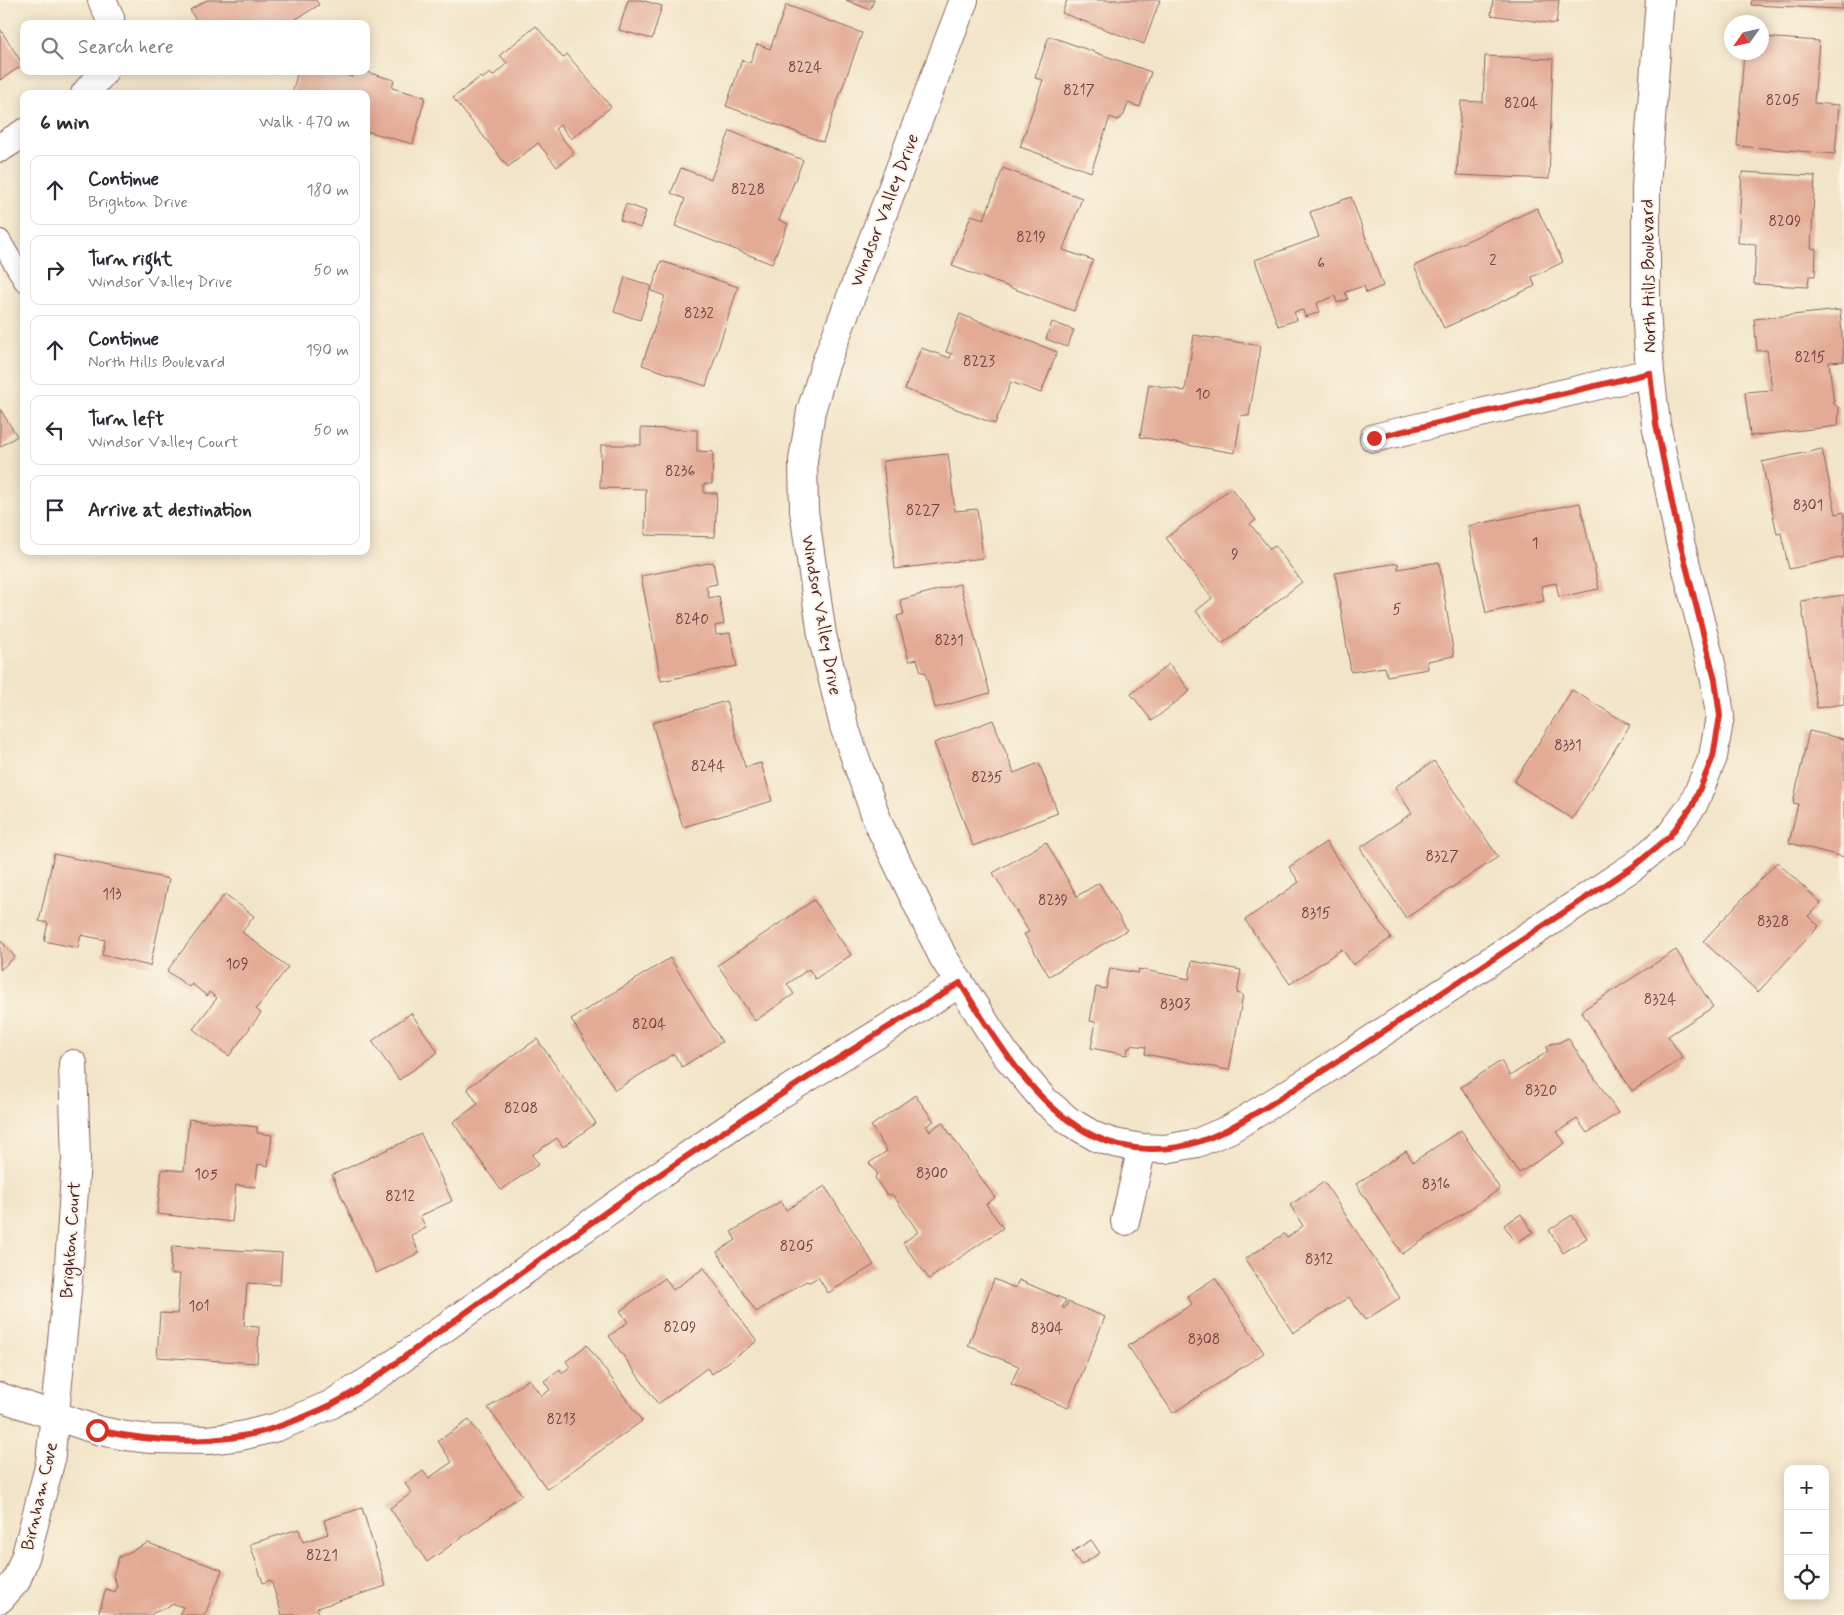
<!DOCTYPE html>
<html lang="en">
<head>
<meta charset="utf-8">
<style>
  body { margin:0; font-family:Mynerve,sans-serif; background:#f2f2f3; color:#2b2b33 }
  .controls { position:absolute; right:15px; bottom:15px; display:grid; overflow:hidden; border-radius:10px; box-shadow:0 2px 12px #0003 }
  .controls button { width:45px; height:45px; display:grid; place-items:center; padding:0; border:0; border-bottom:1px solid #e1e1e2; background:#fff; color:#2b2b33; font:25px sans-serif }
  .compass { position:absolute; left:1724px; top:15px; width:45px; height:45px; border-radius:50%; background:#fff; box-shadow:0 2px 12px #0003; rotate:236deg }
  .stop { position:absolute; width:15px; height:15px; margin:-11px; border:4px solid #d93025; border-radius:50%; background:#fff }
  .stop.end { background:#d93025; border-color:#fff; box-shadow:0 1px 5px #0008 }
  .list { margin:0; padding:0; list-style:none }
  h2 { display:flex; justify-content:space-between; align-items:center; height:65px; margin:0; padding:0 20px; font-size:21px }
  h2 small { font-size:16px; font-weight:400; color:#7c7c81 }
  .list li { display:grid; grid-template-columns:32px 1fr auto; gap:15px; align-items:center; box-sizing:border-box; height:70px; margin:0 10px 10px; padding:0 10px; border:1px solid #e1e1e2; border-radius:10px }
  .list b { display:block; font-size:19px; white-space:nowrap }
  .list p { margin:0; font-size:16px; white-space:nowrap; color:#7c7c81 }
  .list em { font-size:16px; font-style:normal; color:#7c7c81 }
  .icon { flex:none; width:28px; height:28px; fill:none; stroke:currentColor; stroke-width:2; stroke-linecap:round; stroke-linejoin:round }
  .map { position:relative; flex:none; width:1844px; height:1615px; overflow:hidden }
  .search { position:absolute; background:#fff; box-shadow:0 2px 12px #0003; left:20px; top:20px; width:350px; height:55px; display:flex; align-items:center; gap:12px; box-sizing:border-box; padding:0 18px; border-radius:10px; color:#7c7c81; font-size:19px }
  .panel { position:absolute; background:#fff; box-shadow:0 2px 12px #0003; left:20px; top:90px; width:350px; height:465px; border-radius:10px }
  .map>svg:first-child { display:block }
</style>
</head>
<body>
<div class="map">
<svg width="1844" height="1615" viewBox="0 0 1844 1615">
  <rect width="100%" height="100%" fill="#fcf5e5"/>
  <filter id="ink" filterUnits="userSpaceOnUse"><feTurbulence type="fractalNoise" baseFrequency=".02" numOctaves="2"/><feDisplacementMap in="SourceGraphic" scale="10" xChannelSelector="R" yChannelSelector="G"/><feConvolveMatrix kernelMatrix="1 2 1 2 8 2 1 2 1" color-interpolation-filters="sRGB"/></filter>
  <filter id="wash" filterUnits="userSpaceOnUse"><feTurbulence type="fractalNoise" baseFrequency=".0096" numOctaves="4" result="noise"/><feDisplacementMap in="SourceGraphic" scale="20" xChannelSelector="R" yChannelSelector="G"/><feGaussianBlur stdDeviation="1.12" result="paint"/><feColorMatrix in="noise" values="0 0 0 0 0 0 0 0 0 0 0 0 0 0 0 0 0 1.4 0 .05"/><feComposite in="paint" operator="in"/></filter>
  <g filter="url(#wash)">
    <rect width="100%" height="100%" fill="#f2e4c8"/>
    <g id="blocks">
      <path fill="#e3ab95" d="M207,0H316L319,5L288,24H198L190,10Z
        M628,0H641L662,6L652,39L619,30Z
        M846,0H874L870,10Z
        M1067,0H1160L1144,44L1062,13Z
        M1493,0H1559L1556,24L1491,15Z
        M1752,0H1842V9L1751,5Z
        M786,5L862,33L823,142L726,106L742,60L750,63L757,44L770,49Z
        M536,26L563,58L567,54L611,107L571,139L560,125L555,129L574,153L557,167L538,143L508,167L453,98L480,77L482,79L490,73L493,76L507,63L500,55Z
        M0,29L23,65L0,80Z
        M1049,36L1151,72L1140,107L1128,103L1124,115L1118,120L1110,117L1091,172L1020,147L1043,80L1035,78Z
        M1762,37L1819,41L1814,103L1839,105L1835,154L1737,146L1744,52H1762Z
        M1485,56L1553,59L1549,179L1457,175L1461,101L1483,102Z
        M298,71H333L352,77L354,71H363L394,80L392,88L425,97L413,144L366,131V94H292Z
        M730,131L803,160L779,220L788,224L772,264L675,226L685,199L671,193L681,168L711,179Z
        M1003,168L1082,198L1063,250L1093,260L1074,311L952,266L971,215L984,219Z
        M1742,172L1815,176L1811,248L1816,249L1815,276H1809L1808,287L1754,284L1756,244L1738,243Z
        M1351,197L1383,286L1366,293L1364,286L1345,292L1348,299L1337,303L1335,296L1317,303L1320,312L1305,317L1303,310L1294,312L1297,320L1278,326L1255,260L1319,237L1310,212Z
        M626,204L646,211L640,228L620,220Z
        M1537,208L1563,262L1532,277L1535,286L1444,328L1414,266Z
        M661,261L738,287L706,386L642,365L665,296L651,291Z
        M625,277L651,286L640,320L614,312Z
        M1840,310L1844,361L1829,362L1834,404L1839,408L1838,426L1750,436L1745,392L1772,390L1767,350L1757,351L1754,319Z
        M960,314L1057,352L1041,393L1011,382L995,424L905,389L921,348L950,358L952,354L946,352Z
        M1052,322L1074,330L1067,347L1046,339Z
        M1194,335L1261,346L1249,416L1241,415L1235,453L1140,437L1149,384L1185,391Z
        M0,409L17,436L0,447Z
        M641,428L697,430V451L713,452L712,484H704V493H717L715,537L645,535L646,489L600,488L601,445H641Z
        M1822,449L1836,514L1844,512V557L1789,569L1781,533L1777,534L1762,462Z
        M948,454L955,511L977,509L983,558L895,569L883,461Z
        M1231,488L1256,520L1250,524L1270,549L1275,546L1302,582L1222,644L1196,611L1212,598L1166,538Z
        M1580,503L1599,589L1559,597L1556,583L1541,586L1544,601L1486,613L1468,526Z
        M713,562L717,584L706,586L709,598L719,596L724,624L715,626L716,635L730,633L737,666L661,681L641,576Z
        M1439,562L1454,656L1427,661L1428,669L1387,676L1385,667L1351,672L1335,573L1398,563V569Z
        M960,584L990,693L935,708L925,672H921L917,659L909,661L897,616L904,614L900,600Z
        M1844,595V704L1817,708L1801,601Z
        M1169,664L1190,691L1152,721L1131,694Z
        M1572,690L1630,725L1572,819L1514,782Z
        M726,701L745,767L761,763L772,801L683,827L652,723Z
        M993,720L1014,773L1039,763L1058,813L973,846L934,743Z
        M1809,731L1844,739V857L1789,843L1798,804L1793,803Z
        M1434,761L1498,857L1406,918L1360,848L1412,813L1395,787Z
        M1046,842L1077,896L1099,883L1127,930L1049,976L1024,934L1029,932L993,873Z
        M1326,842L1391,938L1353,965L1342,949L1290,984L1245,920L1299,882L1289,867Z
        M54,854L169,879L150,966L102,955L105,940L81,935L78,948L44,941L48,923L39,921Z
        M1777,862L1821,903L1808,916L1819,926L1758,992L1703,941Z
        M225,894L254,916L242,932L288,967L256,1009L261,1013L229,1056L193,1029L217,998L209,992L207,996L192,984L189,987L167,971Z
        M814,900L851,955L815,979L809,969L787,984L794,994L755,1021L718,965Z
        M0,940L15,957L0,970Z
        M1676,950L1713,1007L1668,1036L1683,1058L1632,1091L1581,1011Z
        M670,958L722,1042L682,1067L674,1054L615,1090L571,1019Z
        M1192,961L1241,970L1237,993L1243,995L1229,1070L1145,1054L1146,1047L1131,1045L1130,1048H1128L1127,1055L1091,1048L1096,1022L1090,1021L1096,987L1106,989L1110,968L1138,973L1139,969L1189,979Z
        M411,1013L438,1052L399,1080L372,1041Z
        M1568,1038L1618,1113L1587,1133L1577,1119L1557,1132L1565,1143L1519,1173L1461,1087L1501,1061L1510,1076L1547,1052V1046L1553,1043H1558Z
        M537,1039L596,1123L563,1147L557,1138L532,1155L539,1164L501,1190L453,1122L478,1104L467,1088Z
        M915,1095L934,1121L926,1126L930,1131L942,1122L995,1198L986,1204L1003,1228L929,1279L903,1243L918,1232L893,1195L886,1194L875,1178L877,1173L869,1163L887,1151L871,1126Z
        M189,1119L257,1127V1133L272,1135L268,1166L258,1164L255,1187L236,1185L232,1222L157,1214L162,1169L184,1171Z
        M1461,1130L1500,1189L1402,1254L1356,1184L1406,1151L1413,1162Z
        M421,1134L452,1201L420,1216L426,1228L411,1235L419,1253L376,1273L332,1175Z
        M1324,1182L1400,1298L1365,1320L1349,1297L1293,1333L1245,1259L1284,1234L1287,1238L1303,1226L1290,1205Z
        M825,1186L874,1265L828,1293L818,1277L810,1282L806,1281L756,1312L717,1252L736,1240L731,1232L781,1201L786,1210Z
        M1521,1214L1533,1232L1516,1243L1504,1225Z
        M1572,1215L1587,1238L1563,1253L1549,1230Z
        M172,1246L282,1253L280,1285L247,1283L244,1326L259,1327L257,1363L157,1357L160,1313L177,1314L180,1274H170Z
        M704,1268L757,1341L712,1374L707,1368L658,1404L609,1336L628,1322L620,1311L665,1278L673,1290Z
        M1215,1278L1264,1353L1173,1413L1128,1346L1192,1304L1187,1296Z
        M994,1279L1015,1288L1019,1280L1066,1300L1062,1308H1065L1068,1302L1105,1317L1068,1408L1011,1384L1019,1366L968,1346Z
        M587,1345L642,1421L547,1489L488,1408L529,1379L541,1396L550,1390L544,1381L560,1369L562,1373L570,1367L566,1361Z
        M469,1420L522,1495L427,1562L390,1508L412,1493L405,1484L423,1471L429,1478L452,1462L438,1441Z
        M362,1508L386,1586L317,1608L320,1615H282L271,1580L263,1583L250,1544L299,1529L303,1542L328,1534L324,1520Z
        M1091,1540L1100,1553L1081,1565L1072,1552Z
        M148,1543L222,1570L205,1615H179L183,1607L174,1604L153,1613L152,1615H98L106,1589L115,1592L117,1585L113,1576L119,1557Z"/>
    </g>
  </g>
  <g filter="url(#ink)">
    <use href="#blocks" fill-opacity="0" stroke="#856462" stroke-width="1"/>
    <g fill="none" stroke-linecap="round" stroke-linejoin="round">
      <defs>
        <path id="lane" d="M0,240L24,281"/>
        <path id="street" d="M964,0L825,365L811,411L803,460L804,511L822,635L844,726L879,825L943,957L1005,1054L1044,1100L1069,1121L1096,1137L1114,1143L1142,1148L1165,1149
          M85,94L104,71
          M0,148L24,133
          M1374,438L1650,373
          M1125,1221L1142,1148
          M0,1397L97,1430L126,1436L151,1439L208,1440L241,1436L277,1427L330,1405L380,1374L632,1194L755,1110L960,983
          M0,1599L16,1581L26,1555L50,1463L68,1281L76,1159L73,1064"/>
        <path id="secondary" d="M102,0L110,18
          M1165,1149L1197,1143L1230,1129L1312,1079L1634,866L1669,837L1693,805L1713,757L1720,716L1715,680L1680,542L1656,424L1650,373L1646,308V186L1660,0"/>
      </defs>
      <use href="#lane" stroke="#856462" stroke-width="22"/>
      <use href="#street" stroke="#856462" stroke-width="30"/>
      <use href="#secondary" stroke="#856462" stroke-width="30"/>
      <use href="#lane" stroke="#fff" stroke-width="20"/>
      <use href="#street" stroke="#fff" stroke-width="28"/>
      <use href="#secondary" stroke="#fff" stroke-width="28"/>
    </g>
  </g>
  <g fill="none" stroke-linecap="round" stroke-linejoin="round" filter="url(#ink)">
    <path stroke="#d93025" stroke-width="6" d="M97,1430C155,1443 223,1447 280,1426C297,1420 315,1413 331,1405C372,1383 409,1353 447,1326C498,1289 550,1252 602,1215C718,1132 838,1058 960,983C995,1038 1034,1108 1096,1137C1126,1151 1167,1153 1198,1142C1223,1134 1245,1119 1268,1106C1301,1085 1334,1064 1366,1043C1456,984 1545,925 1634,866L1669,837L1693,805L1713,757L1720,716L1715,680L1680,542L1656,424L1650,373L1374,438"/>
  </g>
  <g text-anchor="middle" stroke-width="4" stroke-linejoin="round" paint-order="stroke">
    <g font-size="15" fill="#704246">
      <text x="805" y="72">8224</text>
      <text x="1079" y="95">8217</text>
      <text x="1783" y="105">8205</text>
      <text x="1521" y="108">8204</text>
      <text x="748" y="194">8228</text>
      <text x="1785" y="226">8209</text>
      <text x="1031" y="242">8219</text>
      <text x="1493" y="265">2</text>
      <text x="1321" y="268">6</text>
      <text x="699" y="318">8232</text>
      <text x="1810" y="362">8215</text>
      <text x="979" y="366">8223</text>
      <text x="1203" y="399">10</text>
      <text x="680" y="476">8236</text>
      <text x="1808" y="510">8301</text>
      <text x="923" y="515">8227</text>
      <text x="1535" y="548">1</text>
      <text x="1235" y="559">9</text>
      <text x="1397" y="614">5</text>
      <text x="692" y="624">8240</text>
      <text x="949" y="645">8231</text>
      <text x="1568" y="750">8331</text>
      <text x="708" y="771">8244</text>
      <text x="987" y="782">8235</text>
      <text x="1442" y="861">8327</text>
      <text x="112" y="899">113</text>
      <text x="1053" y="905">8239</text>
      <text x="1316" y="918">8315</text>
      <text x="1773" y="926">8328</text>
      <text x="237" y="969">109</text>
      <text x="1660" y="1004">8324</text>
      <text x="1175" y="1009">8303</text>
      <text x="649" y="1029">8204</text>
      <text x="1541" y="1095">8320</text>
      <text x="521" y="1113">8208</text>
      <text x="932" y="1178">8300</text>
      <text x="206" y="1179">105</text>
      <text x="1436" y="1189">8316</text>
      <text x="400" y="1201">8212</text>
      <text x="797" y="1251">8205</text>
      <text x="1319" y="1264">8312</text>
      <text x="199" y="1311">101</text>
      <text x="680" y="1332">8209</text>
      <text x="1047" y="1333">8304</text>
      <text x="1204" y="1344">8308</text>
      <text x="561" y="1424">8213</text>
      <text x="322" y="1560">8221</text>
    </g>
    <g font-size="18" fill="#4a1f2b" stroke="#fcf5e5">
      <text transform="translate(884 210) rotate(-69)" y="6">Windsor Valley Drive</text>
      <text transform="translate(1648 276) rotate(-91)" y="6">North Hills Boulevard</text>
      <text transform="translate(822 615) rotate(80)" y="6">Windsor Valley Drive</text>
      <text transform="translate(70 1240) rotate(-86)" y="6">Brighton Court</text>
      <text transform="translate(39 1496) rotate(-77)" y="6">Birnham Cove</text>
    </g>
  </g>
</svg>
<div class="controls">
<button>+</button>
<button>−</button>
<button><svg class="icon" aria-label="locate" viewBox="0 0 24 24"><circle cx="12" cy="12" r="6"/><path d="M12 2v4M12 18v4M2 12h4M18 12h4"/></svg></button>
</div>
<svg class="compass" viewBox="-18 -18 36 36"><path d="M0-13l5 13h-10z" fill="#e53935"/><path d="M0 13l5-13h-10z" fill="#7c7c81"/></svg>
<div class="stop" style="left:97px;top:1430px"></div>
<div class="stop end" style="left:1374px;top:438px"></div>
<div class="search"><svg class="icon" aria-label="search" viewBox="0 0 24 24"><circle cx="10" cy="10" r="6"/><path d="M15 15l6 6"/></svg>Search here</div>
<section class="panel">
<h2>6 min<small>Walk · 470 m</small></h2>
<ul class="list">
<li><svg class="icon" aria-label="ahead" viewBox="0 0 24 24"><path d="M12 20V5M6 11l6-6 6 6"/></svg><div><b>Continue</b><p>Brighton Drive</p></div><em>180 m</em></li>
<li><svg class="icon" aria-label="right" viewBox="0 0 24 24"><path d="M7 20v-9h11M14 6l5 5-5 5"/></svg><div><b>Turn right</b><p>Windsor Valley Drive</p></div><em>50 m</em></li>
<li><svg class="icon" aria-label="ahead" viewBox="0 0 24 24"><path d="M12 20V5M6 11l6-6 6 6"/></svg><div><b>Continue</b><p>North Hills Boulevard</p></div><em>190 m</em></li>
<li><svg class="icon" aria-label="left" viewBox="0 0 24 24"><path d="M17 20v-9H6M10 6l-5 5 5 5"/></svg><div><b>Turn left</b><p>Windsor Valley Court</p></div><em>50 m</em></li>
<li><svg class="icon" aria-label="arrive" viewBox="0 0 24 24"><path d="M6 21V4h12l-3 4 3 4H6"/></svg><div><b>Arrive at destination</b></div></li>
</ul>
</section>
</div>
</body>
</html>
